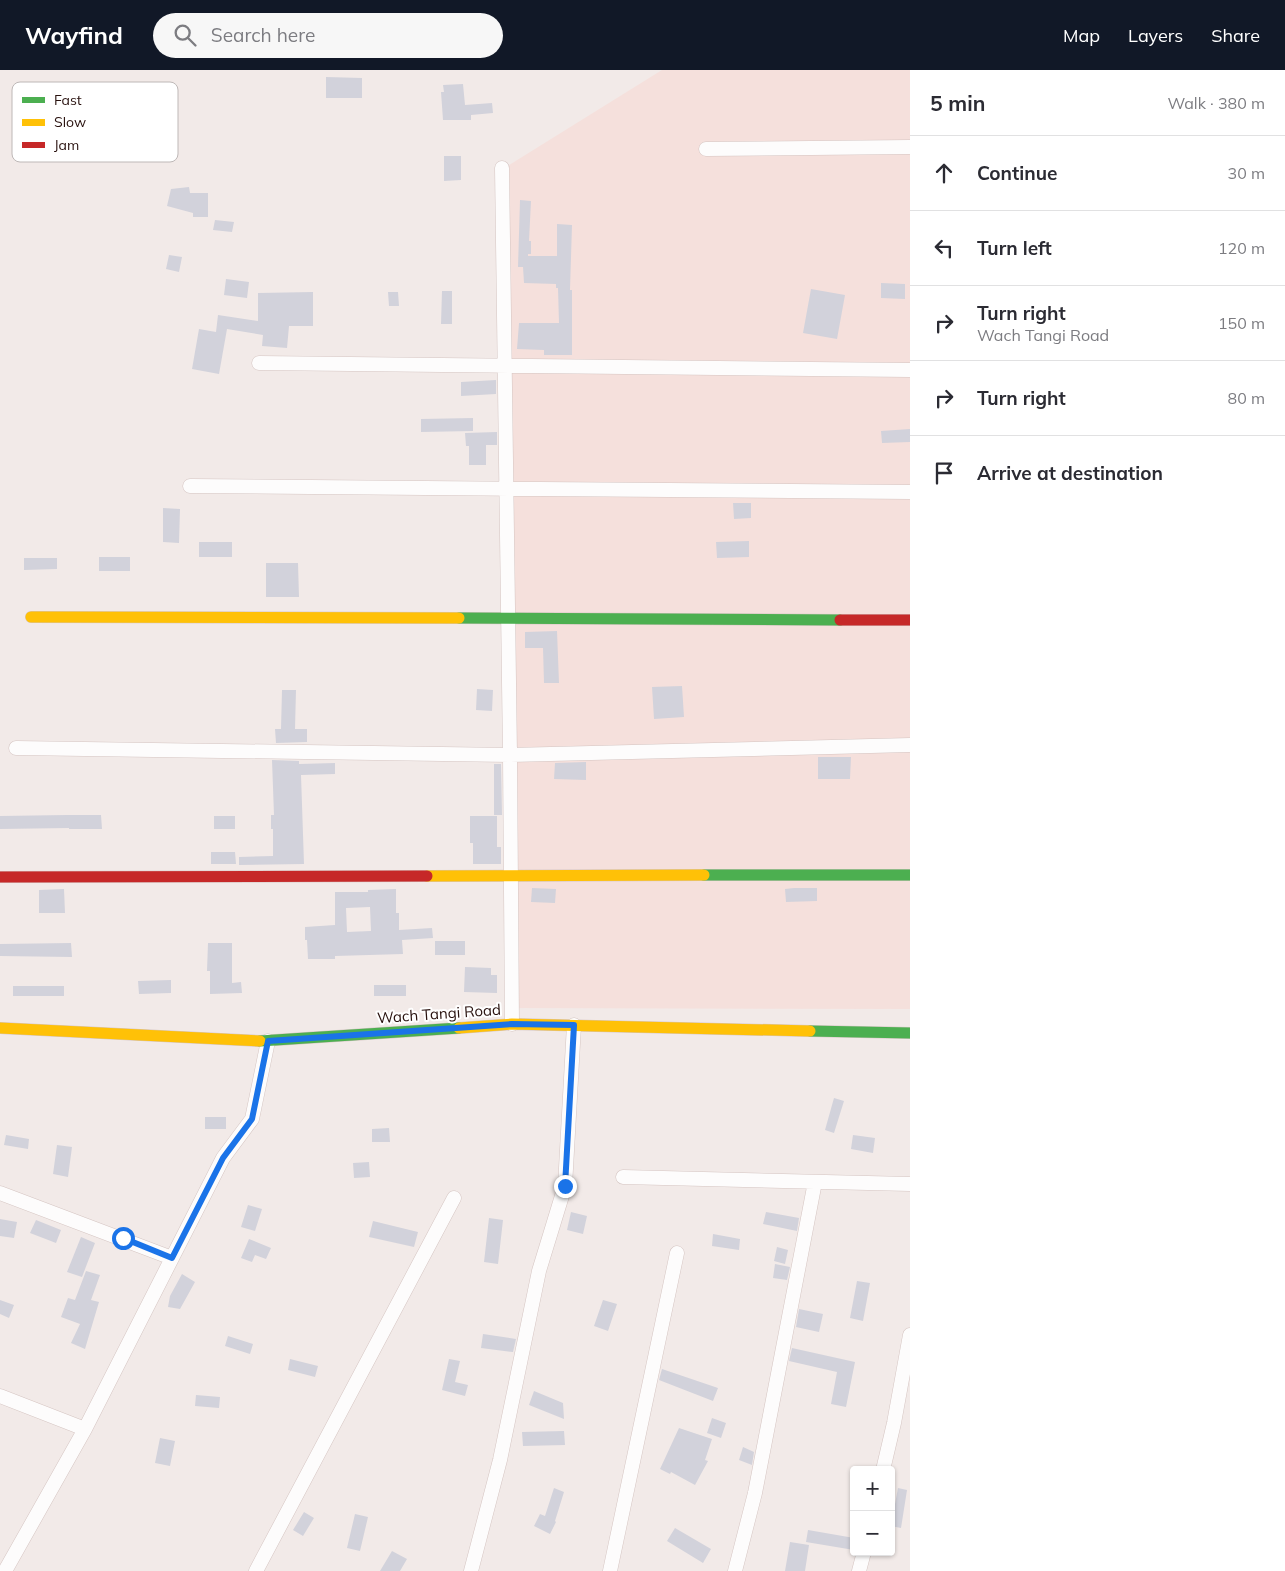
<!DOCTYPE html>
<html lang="en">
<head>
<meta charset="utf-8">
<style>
  body { margin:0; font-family:Mulish,sans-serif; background:#f7f7f7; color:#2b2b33 }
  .controls { position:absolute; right:15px; bottom:15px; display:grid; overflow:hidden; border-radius:5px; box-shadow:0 1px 4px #0004 }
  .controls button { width:45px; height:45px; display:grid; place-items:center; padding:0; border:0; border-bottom:1px solid #e1e1e2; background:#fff; color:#2b2b33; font:25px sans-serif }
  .stop { position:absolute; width:15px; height:15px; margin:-11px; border:4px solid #1a73e8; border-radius:50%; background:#fff }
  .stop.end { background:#1a73e8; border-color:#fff; box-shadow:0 1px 5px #0008 }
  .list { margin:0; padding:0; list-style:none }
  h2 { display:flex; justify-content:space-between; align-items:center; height:65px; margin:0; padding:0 20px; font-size:21px }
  h2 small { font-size:16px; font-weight:400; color:#7c7c81 }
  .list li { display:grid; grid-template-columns:32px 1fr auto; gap:15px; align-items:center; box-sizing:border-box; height:75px; padding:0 20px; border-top:1px solid #e1e1e2 }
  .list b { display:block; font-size:19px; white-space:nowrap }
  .list p { margin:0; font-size:16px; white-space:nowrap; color:#7c7c81 }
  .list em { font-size:16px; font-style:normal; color:#7c7c81 }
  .icon { flex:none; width:28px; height:28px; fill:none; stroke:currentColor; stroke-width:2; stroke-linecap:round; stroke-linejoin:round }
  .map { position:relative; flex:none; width:910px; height:1501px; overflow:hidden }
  header { display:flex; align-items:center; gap:30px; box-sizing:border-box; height:70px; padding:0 25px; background:#111827; color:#fff }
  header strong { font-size:24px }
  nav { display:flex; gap:28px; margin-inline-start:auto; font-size:18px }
  .search { width:350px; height:45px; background:#f7f7f7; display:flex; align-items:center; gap:12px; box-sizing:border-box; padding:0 18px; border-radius:28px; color:#7c7c81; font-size:19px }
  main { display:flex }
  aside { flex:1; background:#fff }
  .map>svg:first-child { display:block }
</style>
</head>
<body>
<header>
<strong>Wayfind</strong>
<div class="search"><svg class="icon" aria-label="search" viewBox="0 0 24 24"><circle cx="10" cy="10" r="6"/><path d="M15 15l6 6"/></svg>Search here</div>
<nav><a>Map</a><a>Layers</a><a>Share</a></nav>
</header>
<main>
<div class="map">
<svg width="910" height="1501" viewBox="0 0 910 1501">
  <rect width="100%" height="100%" fill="#f2eae8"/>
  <path fill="#f5e0dc" d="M662,0H910V939L507,938L506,97Z"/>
  <path fill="#d2d2db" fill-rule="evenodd" d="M326,7L362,8V28H326Z
    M463,14L465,35L492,33L493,43L471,45V50H443L441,22H444L443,15Z
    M444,86H461V110L444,111Z
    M189,117L190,123H208V147H193V143L167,136L171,119Z
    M520,130L531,131L529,171H531V184H528V186H557V154L572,155L570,220H572V285H544V280L517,279L519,253H559L558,218H556V214L524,213L523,197H518Z
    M215,150L234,152L232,162L213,160Z
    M169,185L182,187L179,202L166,199Z
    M226,209L249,212L247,228L224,225Z
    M881,213L905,214V229L881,228Z
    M811,219L845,225L837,269L803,263Z
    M442,221H452V254H441Z
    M313,222V256H289L287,278L262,276L263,265L227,259L219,304L192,299L199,259L216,262L218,245L258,251V223Z
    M388,222H398L399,236H389Z
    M496,310V324L461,326V312Z
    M473,348V361L421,362V349Z
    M910,359V372L882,373L881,361Z
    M497,362V375H486V395H469V376H466L465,363Z
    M733,433H751V448L734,449Z
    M163,438L180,439L179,473L163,472Z
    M749,471V487L717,488L716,472Z
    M199,472H232V487H199Z
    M99,487H130V501H99Z
    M24,488H57V499L24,500Z
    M266,493H298L299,527H266Z
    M557,561L559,613H544L543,578H525V562Z
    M682,616L684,647L654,649L652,617Z
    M477,619L493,620L492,641L476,640Z
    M282,620H296L295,659H307V672L276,673L275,659H281Z
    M818,687H851L850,709H818Z
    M272,690L299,691V694L335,693V704L301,705L304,794L239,795V787L273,786V759H271V745H274Z
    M586,692V710L554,709L555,693Z
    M494,694H501L502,745H494Z
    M67,745H101L102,759H69V758L0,759V746Z
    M214,746H235V759H214Z
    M470,746H497V777H501V794H473V773H470Z
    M211,782H235L236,794H211Z
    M532,818L556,819L555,833L531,832Z
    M794,818H817V831L786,832L785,819Z
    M64,819L65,843H39V820Z
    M396,819V843H399V860L432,858L433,868L402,870L403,884L335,886V889H308L307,870H305V857L335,855V822H368V820ZM370,837L371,861L347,862L346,838Z
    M435,871H465V885H435Z
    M71,873L72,887L0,886V874Z
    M208,873H232V913L241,912L242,923L210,924V901H207Z
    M465,897L491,898V905H497V923L464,922Z
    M171,910V923L139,924L138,911Z
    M374,915H406V926H374Z
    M13,916H64V926H13Z
    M834,1028L844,1031L834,1063L825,1060Z
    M205,1047H226V1059H205Z
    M389,1058L390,1072H372V1059Z
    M6,1065L29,1069L28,1079L4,1075Z
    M853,1065L875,1068L873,1083L851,1079Z
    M57,1075L72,1077L68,1107L53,1104Z
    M369,1092L370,1107L354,1108L353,1093Z
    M248,1135L262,1139L255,1161L241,1157Z
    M571,1142L587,1146L583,1164L567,1160Z
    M766,1142L799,1148L797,1161L763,1154Z
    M489,1148L503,1150L498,1194L484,1192Z
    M0,1149L17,1152L14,1168L0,1166Z
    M36,1150L61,1160L56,1173L30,1163Z
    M373,1151L418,1162L414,1177L369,1167Z
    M713,1164L740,1169L739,1180L712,1176Z
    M81,1167L95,1173L82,1207L67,1202Z
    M249,1169L271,1178L266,1189L255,1185L252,1192L241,1188Z
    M777,1177L788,1180L785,1194L774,1191Z
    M775,1194L790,1197L787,1210L773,1208Z
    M86,1201L100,1205L91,1230L99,1232L85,1279L71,1273L80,1254L61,1247L68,1228L75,1230Z
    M182,1204L195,1212L180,1239L168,1237L170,1226Z
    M857,1211L870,1213L863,1251L850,1248Z
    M0,1230L14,1235L9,1248L0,1244Z
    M603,1230L617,1234L608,1261L594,1256Z
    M799,1239L823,1244L819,1262L796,1257Z
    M483,1264L516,1269L513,1282L481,1278Z
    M228,1266L253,1274L250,1284L225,1276Z
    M792,1278L855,1292L846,1337L831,1334L837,1302L789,1291Z
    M290,1289L318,1296L315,1307L288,1300Z
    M449,1289L460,1291L455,1312L468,1315L465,1326L442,1320Z
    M662,1299L718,1318L713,1331L659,1310Z
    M534,1321L563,1333L564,1349L529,1335Z
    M196,1325L220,1327L219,1338L195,1336Z
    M712,1348L726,1353L721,1368L707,1363Z
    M679,1358L712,1369L705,1390L708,1391L695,1415L671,1402L670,1404L660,1399Z
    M564,1361L565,1375L523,1376L522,1362Z
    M160,1368L175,1371L170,1396L155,1393Z
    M743,1377L754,1382L752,1395L739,1390Z
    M554,1418L564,1422L555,1451L556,1452L550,1464L534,1456L540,1444L545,1446Z
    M898,1418L907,1420L901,1458L891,1456Z
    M304,1442L314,1448L303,1466L293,1460Z
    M355,1444L368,1447L360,1481L347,1478Z
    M675,1458L711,1479L703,1493L667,1471Z
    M808,1460L854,1468V1480L806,1472Z
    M790,1472L809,1475L805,1501H785Z
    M392,1481L407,1489L400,1501H380Z"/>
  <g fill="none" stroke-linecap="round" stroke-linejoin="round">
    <defs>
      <path id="street" d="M706,79L910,77
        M502,98L510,685L512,954
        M259,293L910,300
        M190,416L910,422
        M16,678L510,685L910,675
        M623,1107L910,1114
        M0,1123L172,1188
        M0,1326L85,1359
        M883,1400L894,1353L910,1265
        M5,1501L85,1359L223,1088L252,1049L268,971
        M256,1501L454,1128
        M471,1501L500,1390L539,1201L565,1116L574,955
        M610,1501L677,1183
        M735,1501L755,1423L815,1112
        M859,1501L864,1482"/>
      <path id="fast" d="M459,548L840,550
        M704,805H910
        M810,961L910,963
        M260,971L459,958"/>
      <path id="slow" d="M31,547L459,548
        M427,806L704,805
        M0,958L260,971
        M459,958L512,954L810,961"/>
      <path id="jam" d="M840,550H910
        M0,807L427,806"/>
    </defs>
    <use href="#street" stroke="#d5c5c2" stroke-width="15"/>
    <use href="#fast" stroke="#d5c5c2" stroke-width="12"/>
    <use href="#slow" stroke="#d5c5c2" stroke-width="12"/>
    <use href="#jam" stroke="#d5c5c2" stroke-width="12"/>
    <use href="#street" stroke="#fdfcfc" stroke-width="14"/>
    <use href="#fast" stroke="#4caf50" stroke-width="11"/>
    <use href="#slow" stroke="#ffc107" stroke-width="11"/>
    <use href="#jam" stroke="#c62828" stroke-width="11"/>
  </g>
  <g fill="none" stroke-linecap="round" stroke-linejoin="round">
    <path stroke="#1a73e8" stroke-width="6" d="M123,1168L172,1188L223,1088L252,1049L268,971L512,954L574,955L565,1116"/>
  </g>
  <g text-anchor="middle" stroke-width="4" stroke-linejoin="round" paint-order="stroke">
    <g font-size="15" fill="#28110e" stroke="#fff">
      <text transform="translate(439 944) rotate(-4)" y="5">Wach Tangi Road</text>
    </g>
  </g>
  <rect x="12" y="12" width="166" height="80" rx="8" fill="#fff" stroke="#beb8b7" stroke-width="1"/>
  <rect x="22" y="27" width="23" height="6" fill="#4caf50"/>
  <rect x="22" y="49" width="23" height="7" fill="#ffc107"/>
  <rect x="22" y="72" width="23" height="6" fill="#c62828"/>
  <g font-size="14" fill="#28110e">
    <text x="54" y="35">Fast</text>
    <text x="54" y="57">Slow</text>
    <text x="54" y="80">Jam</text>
  </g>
</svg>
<div class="controls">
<button>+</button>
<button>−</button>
</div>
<div class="stop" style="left:123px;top:1168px"></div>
<div class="stop end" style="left:565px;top:1116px"></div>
</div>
<aside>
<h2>5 min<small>Walk · 380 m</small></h2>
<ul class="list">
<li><svg class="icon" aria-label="ahead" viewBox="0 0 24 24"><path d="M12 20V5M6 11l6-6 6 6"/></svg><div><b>Continue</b></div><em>30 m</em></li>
<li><svg class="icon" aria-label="left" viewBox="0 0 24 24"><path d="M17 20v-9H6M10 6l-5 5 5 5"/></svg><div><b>Turn left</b></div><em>120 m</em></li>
<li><svg class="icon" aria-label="right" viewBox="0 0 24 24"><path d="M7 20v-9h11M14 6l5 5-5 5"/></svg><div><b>Turn right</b><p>Wach Tangi Road</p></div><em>150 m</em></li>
<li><svg class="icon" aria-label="right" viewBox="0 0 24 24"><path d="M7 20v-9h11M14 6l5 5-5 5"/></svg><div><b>Turn right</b></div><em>80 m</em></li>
<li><svg class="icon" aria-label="arrive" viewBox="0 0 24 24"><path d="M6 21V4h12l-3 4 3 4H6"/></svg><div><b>Arrive at destination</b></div></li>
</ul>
</aside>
</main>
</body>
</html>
